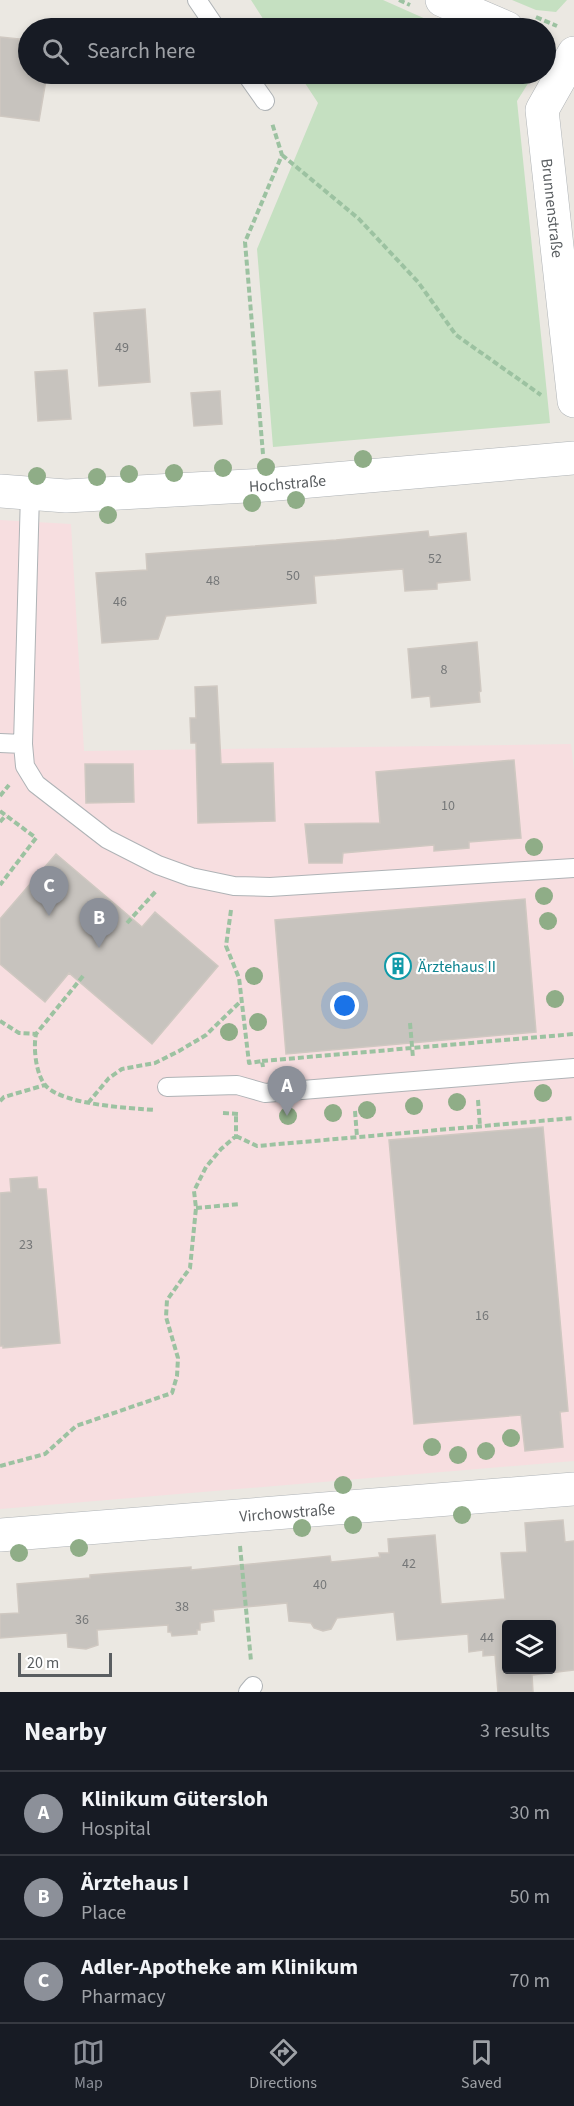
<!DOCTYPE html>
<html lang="en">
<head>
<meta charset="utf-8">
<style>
  body { margin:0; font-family:"Source Sans 3",sans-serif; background:#242831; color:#f1f3f6 }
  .controls { position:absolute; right:18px; bottom:18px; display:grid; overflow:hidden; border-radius:6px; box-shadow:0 3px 9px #0003 }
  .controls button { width:54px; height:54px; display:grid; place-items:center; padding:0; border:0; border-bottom:2px solid #363941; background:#171b24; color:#f1f3f6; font:30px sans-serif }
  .scale { position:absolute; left:18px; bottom:15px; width:94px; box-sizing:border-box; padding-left:6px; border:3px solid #5a5e61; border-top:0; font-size:16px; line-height:21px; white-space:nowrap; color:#5a5e61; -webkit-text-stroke:4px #fff; paint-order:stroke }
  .you { position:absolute; left:345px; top:1006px; width:21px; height:21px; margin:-15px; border:4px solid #fff; border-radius:50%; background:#1a73e8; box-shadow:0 0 0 9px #1a73e833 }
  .badge { display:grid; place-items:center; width:39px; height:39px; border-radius:50%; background:#8c9099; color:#fff; font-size:20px; font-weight:700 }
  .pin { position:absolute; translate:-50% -50px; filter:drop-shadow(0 2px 3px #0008) }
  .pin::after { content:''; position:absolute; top:32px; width:21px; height:18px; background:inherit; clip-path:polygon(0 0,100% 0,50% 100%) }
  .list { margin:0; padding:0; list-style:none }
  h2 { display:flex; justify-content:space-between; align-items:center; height:78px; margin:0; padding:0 24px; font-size:26px }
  h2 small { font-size:20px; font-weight:400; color:#9ea1a6 }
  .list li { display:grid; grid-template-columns:39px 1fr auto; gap:18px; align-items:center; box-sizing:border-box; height:84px; padding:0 24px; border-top:2px solid #363941 }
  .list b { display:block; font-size:22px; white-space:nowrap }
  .list p { margin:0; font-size:20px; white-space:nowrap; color:#9ea1a6 }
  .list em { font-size:20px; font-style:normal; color:#9ea1a6 }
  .icon { flex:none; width:33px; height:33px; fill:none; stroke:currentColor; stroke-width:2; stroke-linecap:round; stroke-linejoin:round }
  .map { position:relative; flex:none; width:574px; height:1692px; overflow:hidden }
  .search { position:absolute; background:#171b24; box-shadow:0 3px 9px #0003; left:18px; right:18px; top:18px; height:66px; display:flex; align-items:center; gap:15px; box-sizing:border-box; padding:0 21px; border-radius:33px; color:#9ea1a6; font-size:22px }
  .sheet { height:330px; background:#171b24 }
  nav { display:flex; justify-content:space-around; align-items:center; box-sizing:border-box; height:84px; border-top:2px solid #363941; background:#171b24; font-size:16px; color:#9ea1a6 }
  nav a { display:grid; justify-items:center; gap:3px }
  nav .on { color:#8c9099 }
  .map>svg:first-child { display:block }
</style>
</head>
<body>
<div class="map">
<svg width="574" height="1692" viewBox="0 0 574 1692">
  <rect width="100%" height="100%" fill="#ebe8e2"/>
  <path fill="#f7dee0" d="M0,520L71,524L84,751L571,744L574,771V1461L0,1509Z"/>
  <path fill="#c5e0c1" d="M251,0H383L446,28H269Z
    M512,0H567L556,12L536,10Z
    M299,74H534L517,101L550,423L273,447L257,249L318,103Z"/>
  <path fill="#c7c3be" stroke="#cfc8c1" stroke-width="1.5" fill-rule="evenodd" d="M0,37L28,40V74H47L39,121L0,116Z
    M145,309L150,382L99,386L94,313Z
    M67,370L71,419L38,421L35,372Z
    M220,391L222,424L194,426L191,393Z
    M428,531L429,537L466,533L470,580L437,583V589L405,591L403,569L314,576L316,603L166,616L158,639L102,643L96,573L147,570L146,554L336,540Z
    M477,642L481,691L479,692L480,702L431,707L430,696L412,698L408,649Z
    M217,686L221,764L273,763L275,821L198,823L196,743H191L190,718H196L195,687Z
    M514,760L521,838L469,842V848L434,851V845L343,853L342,863H309L305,824L380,823L376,772Z
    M85,764H133L134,802L86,803Z
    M56,854L142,927L155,912L218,966L152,1044L69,973L45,1002L0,964V919Z
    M525,899L536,1032L286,1054L275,920Z
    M543,1127L568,1411L560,1412L563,1447L525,1451L521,1415L414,1424L389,1140Z
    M37,1177L38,1189H46L60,1343L3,1348V1346H0V1193L11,1192L10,1179Z
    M563,1520L565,1542L574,1541V1670L532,1675L533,1692H498L495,1655L483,1656V1650L469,1652L468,1634L397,1640L394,1612L337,1618L331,1629L323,1631L314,1628L311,1623L289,1621L287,1603L213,1610L214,1621L200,1623V1630H197V1634L172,1636L171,1632H168V1625L97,1630L98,1645L86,1649L68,1647L67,1633L0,1638V1614L19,1613L17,1584L90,1578V1575L191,1567V1570L330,1556L331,1562L380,1557L379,1553H389L388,1539L435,1535L441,1604L505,1599L501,1553L527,1552L525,1523ZM507,1624H552V1670H507Z"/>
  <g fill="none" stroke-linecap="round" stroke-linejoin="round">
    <defs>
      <path id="lane" d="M197,0L216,28
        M246,74L265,101
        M30,494L23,744L25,766L36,784L107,839L158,865L191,877L234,886L270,887L574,868
        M0,743L23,744
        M167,1087L237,1085L265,1093L574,1068
        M248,1692L253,1686"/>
      <g id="street">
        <path d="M442,0L507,28"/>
        <path id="s1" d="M574,53L542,110L574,401"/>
        <path id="s2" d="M0,491L66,496L265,485L574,458"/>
        <path id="s3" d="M0,1535L574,1489"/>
      </g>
    </defs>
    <use href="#lane" stroke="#afb3b6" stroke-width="20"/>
    <use href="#street" stroke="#afb3b6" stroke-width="34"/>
    <path stroke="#9cc2a1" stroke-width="4" stroke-dasharray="6 3" stroke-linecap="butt" d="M399,0L410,5
      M536,17L557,26
      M282,155L359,219L418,282L456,335L541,395
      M263,454L245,242L282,155L272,123
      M0,796L9,785
      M0,811L36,838L0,885
      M0,822L6,815
      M231,910L226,946L239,978L249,1063L262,1061L263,1067
      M127,923L157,890
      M83,976L36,1034C33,1048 36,1077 47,1087C66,1105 129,1108 155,1110
      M0,1021L19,1033L36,1034
      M410,1023L413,1058
      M262,1061L574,1034
      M478,1100L480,1127
      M0,1101L4,1097L45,1085
      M88,1103L109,1078L122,1069L155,1063L179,1051L206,1035L241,1001
      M355,1111L357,1137
      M223,1113L239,1114
      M236,1136L257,1146L574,1118
      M196,1208L240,1204
      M0,1466L45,1454L76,1426L172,1393L177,1376L178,1358L166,1317L167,1300L190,1268L196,1208L194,1191L206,1167L221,1149L236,1136V1113
      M240,1546L251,1661"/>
    <use href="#lane" stroke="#fff" stroke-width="18"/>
    <use href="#street" stroke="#fff" stroke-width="33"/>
  </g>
  <g fill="#8fad87">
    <circle cx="363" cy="459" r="9"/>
    <circle cx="266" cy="467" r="9"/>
    <circle cx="223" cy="468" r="9"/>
    <circle cx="174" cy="473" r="9"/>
    <circle cx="129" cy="474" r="9"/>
    <circle cx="37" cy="476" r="9"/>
    <circle cx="97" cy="477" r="9"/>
    <circle cx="296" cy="500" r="9"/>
    <circle cx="252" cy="503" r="9"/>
    <circle cx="108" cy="515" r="9"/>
    <circle cx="534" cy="847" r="9"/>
    <circle cx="544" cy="896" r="9"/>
    <circle cx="548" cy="921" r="9"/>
    <circle cx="254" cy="976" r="9"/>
    <circle cx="555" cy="999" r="9"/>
    <circle cx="258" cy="1022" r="9"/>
    <circle cx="229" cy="1032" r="9"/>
    <circle cx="543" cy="1093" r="9"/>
    <circle cx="457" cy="1102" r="9"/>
    <circle cx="414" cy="1106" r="9"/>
    <circle cx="367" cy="1110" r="9"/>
    <circle cx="333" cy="1113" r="9"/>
    <circle cx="288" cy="1116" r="9"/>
    <circle cx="511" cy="1438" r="9"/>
    <circle cx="432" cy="1447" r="9"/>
    <circle cx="486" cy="1451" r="9"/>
    <circle cx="458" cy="1455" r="9"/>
    <circle cx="343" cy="1485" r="9"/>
    <circle cx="462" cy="1515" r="9"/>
    <circle cx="353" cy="1525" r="9"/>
    <circle cx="302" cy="1528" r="9"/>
    <circle cx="79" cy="1548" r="9"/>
    <circle cx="19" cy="1553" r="9"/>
  </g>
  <defs>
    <symbol id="building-ring" viewBox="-11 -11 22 22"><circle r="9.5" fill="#fff" stroke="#0f9aa8" stroke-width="1.5"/><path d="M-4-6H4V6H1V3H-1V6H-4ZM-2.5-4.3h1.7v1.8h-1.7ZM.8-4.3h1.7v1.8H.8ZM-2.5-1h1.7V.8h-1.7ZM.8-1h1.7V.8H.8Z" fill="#0f9aa8"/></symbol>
  </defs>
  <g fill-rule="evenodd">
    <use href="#building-ring" x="383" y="951" width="30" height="30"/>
  </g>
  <g text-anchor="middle" stroke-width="4.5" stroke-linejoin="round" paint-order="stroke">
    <g font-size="14" fill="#757778">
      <text x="122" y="352">49</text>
      <text x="435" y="563">52</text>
      <text x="293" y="580">50</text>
      <text x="213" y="585">48</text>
      <text x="120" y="606">46</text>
      <text x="444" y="674">8</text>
      <text x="448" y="810">10</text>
      <text x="26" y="1249">23</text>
      <text x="482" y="1320">16</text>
      <text x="409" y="1568">42</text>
      <text x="320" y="1589">40</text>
      <text x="182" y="1611">38</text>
      <text x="82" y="1624">36</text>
      <text x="487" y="1642">44</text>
    </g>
    <g font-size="16" fill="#5a5e61" stroke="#fff">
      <text dy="6" stroke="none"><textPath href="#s1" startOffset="164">Brunnenstraße</textPath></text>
      <text dy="6" stroke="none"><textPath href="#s2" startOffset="288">Hochstraße</textPath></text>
      <text dy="6" stroke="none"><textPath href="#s3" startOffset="288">Virchowstraße</textPath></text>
    </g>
    <g font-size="16" fill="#0d838f" stroke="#fff" text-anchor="start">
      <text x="418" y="972">Ärztehaus II</text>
    </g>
  </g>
</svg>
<div class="controls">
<button><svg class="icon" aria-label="layers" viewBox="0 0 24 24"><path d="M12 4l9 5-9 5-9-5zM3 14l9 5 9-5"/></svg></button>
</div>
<div class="scale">20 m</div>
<div class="you"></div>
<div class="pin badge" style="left:287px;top:1116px">A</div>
<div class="pin badge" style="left:99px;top:948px">B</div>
<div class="pin badge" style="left:49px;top:916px">C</div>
<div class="search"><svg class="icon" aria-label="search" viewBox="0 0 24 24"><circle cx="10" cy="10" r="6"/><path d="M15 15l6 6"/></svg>Search here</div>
</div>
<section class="sheet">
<h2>Nearby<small>3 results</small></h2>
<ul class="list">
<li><span class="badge">A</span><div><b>Klinikum Gütersloh</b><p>Hospital</p></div><em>30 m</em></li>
<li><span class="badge">B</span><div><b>Ärztehaus I</b><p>Place</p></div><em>50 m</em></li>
<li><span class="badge">C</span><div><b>Adler-Apotheke am Klinikum</b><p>Pharmacy</p></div><em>70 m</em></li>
</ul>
</section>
<nav>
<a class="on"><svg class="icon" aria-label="map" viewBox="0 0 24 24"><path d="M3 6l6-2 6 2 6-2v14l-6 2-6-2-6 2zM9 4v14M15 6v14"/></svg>Map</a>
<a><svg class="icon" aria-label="directions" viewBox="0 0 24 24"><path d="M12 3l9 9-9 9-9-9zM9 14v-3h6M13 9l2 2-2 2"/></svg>Directions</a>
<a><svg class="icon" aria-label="saved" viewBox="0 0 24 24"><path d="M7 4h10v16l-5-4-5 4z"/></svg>Saved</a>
</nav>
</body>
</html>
